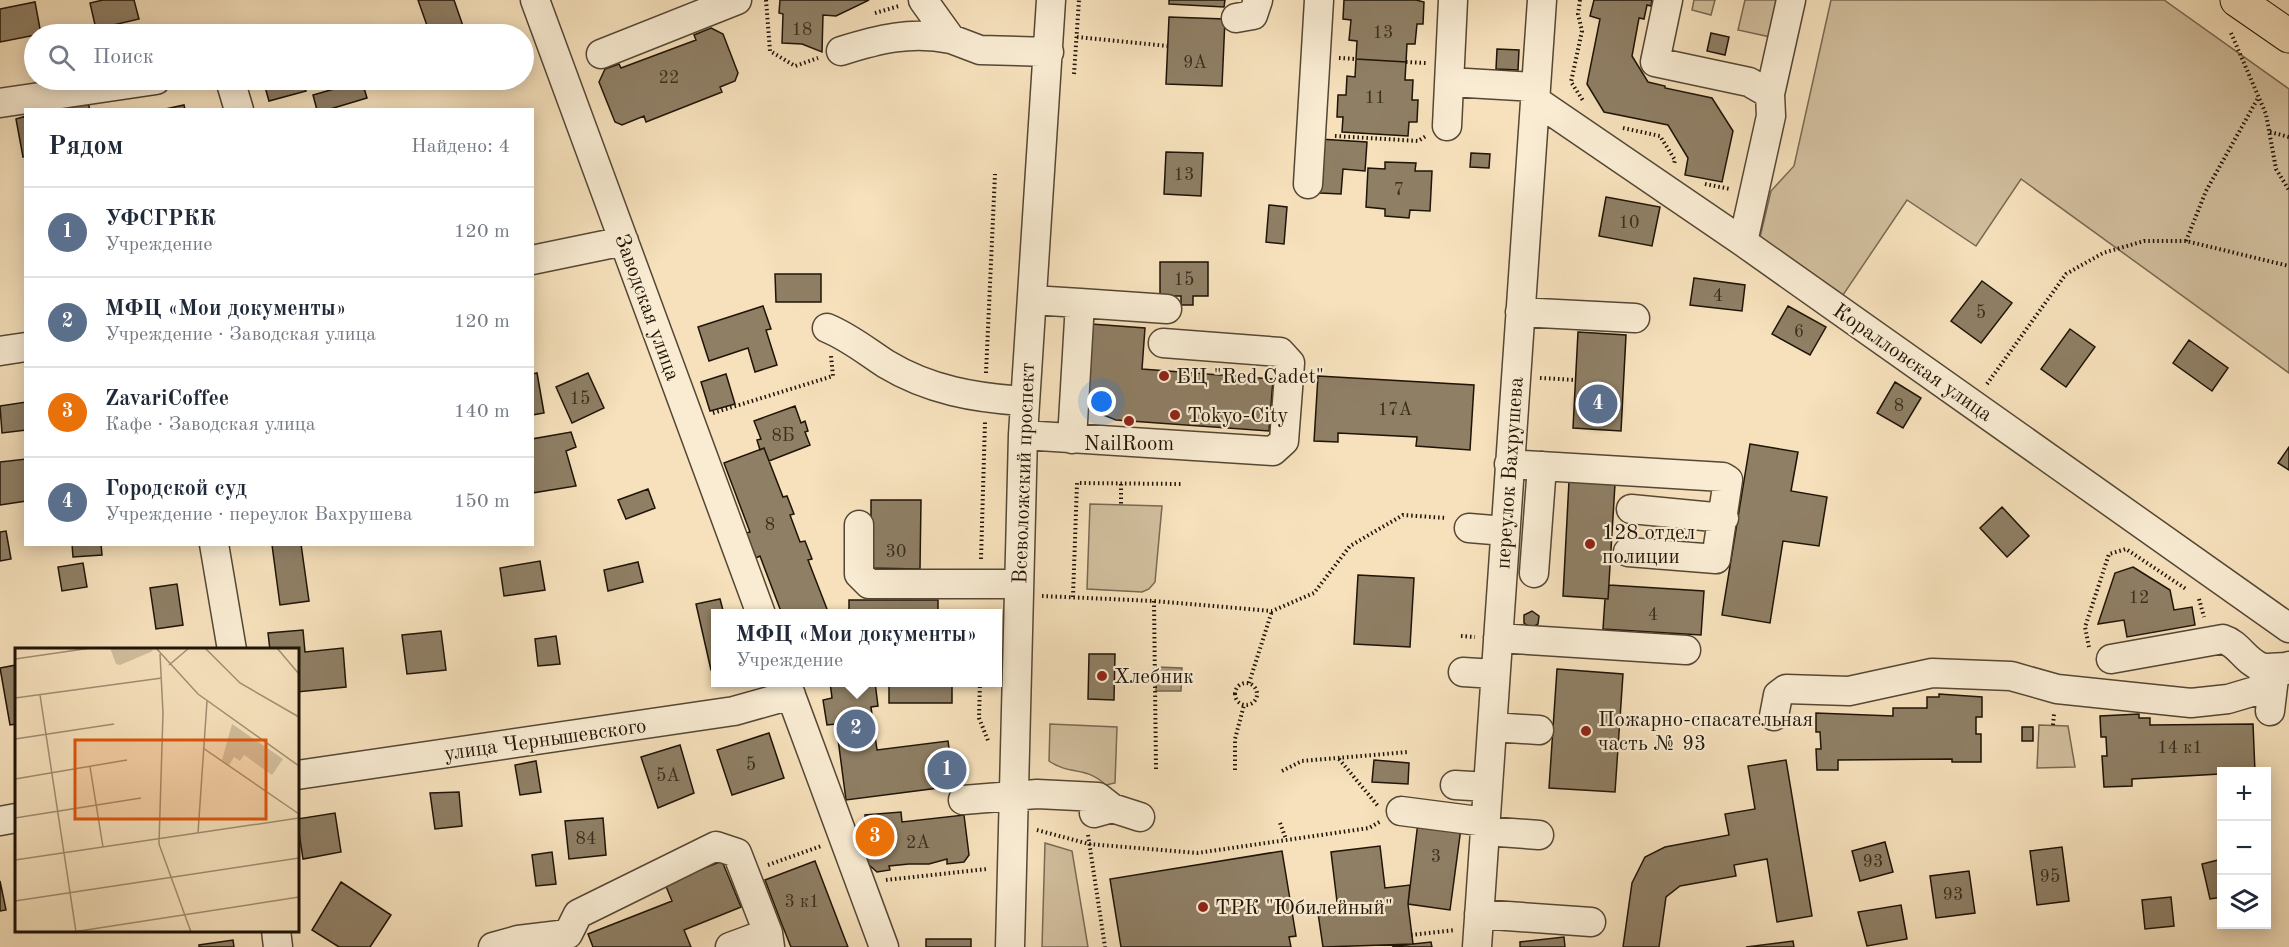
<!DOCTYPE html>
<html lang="ru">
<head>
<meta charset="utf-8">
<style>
  body { margin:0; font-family:"Old Standard TT",serif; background:#f2f2f3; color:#1f2937 }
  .controls { position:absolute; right:18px; bottom:18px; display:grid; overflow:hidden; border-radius:0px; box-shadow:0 3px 15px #0003 }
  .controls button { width:54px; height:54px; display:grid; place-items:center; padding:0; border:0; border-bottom:2px solid #e0e1e3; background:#fff; color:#1f2937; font:30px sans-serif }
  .you { position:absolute; left:1102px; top:402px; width:21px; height:21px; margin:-15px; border:4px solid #fff; border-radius:50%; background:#1a73e8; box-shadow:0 0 0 9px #1a73e833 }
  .badge { display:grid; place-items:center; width:39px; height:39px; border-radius:50%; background:#d93025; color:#fff; font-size:20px; font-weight:700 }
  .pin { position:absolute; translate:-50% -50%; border:3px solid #fff; box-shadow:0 2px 6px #0006 }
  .popup { position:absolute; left:711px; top:609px; width:291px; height:78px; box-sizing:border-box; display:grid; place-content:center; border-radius:0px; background:#fff; filter:drop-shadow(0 2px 4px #0005); font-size:20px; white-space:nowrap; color:#747a83 }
  .popup b { font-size:22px; color:#1f2937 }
  .popup::after { content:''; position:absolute; left:50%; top:100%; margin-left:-12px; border:12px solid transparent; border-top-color:#fff }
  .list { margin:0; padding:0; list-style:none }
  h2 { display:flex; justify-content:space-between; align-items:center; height:78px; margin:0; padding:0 24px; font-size:26px }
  h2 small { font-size:20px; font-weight:400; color:#747a83 }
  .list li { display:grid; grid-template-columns:39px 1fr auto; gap:18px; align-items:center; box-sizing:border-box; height:90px; padding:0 24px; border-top:2px solid #e0e1e3 }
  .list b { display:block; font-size:22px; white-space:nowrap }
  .list p { margin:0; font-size:20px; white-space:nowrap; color:#747a83 }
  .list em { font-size:20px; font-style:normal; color:#747a83 }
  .icon { flex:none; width:33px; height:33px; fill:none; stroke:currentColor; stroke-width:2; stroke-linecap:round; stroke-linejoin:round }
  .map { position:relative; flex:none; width:2289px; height:947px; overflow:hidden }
  .search { position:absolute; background:#fff; box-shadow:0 3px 15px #0003; left:24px; top:24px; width:510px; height:66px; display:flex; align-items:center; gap:15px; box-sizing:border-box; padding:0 21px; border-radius:33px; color:#747a83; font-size:22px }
  .panel { position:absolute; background:#fff; box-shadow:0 3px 15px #0003; left:24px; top:108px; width:510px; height:438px; border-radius:0px }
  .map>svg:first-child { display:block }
</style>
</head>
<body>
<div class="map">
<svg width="2289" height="947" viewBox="0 0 2289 947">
  <rect width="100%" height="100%" fill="#f6e1bc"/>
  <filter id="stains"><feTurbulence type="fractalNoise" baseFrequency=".00333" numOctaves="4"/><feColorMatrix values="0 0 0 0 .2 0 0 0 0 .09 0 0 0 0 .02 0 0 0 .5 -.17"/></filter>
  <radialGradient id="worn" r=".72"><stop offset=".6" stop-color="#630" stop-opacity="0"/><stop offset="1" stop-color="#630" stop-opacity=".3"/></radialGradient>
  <path fill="#d1be9d" stroke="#786952" stroke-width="1.5" d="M1694,0H1715L1711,15L1692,10Z
    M1745,0H1784L1775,38L1738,30Z
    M1831,0H2164L2289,89V373L2021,179L1976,246L1907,200L1843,295L1760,237L1771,191L1794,166Z
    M1090,504L1162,506L1155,582L1149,589L1142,592L1087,589Z
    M1050,724L1117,727L1115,783L1106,785C1084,765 1071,776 1049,761Z
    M2039,725L2068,726L2075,767L2037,768Z
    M1045,843L1072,851L1088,947H1042Z"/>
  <path fill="#ad9b7e" stroke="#74654e" stroke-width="1.5" d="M1157,667L1182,668L1181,691H1156Z"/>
  <path fill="#8f7f65" stroke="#1f1406" stroke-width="1.5" d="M103,0H134L139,19L96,29L90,3Z
    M418,0H454L463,26L441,34H430Z
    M780,0H869L836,16L823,15L822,52L802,44L782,43L783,14L779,13Z
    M1169,0H1225L1224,7L1169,4Z
    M1344,0H1416L1424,2L1423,24H1417L1415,44H1407L1406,62L1356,59L1357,41L1349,40L1351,20L1343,19Z
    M1594,0H1652L1651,6L1647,5L1644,19L1639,18L1632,56L1648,82L1665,86V88L1712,98L1733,131L1722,182L1685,175L1688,158L1668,125L1604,112L1587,84L1600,19L1590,16Z
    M35,2L41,34L0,42V9Z
    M1169,17L1225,19L1222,86L1166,84Z
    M711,28L723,34L738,73L735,81L720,87L722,92L646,122L644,116L622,125L615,122L599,82L605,69L619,64L621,68L696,40L694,35Z
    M1711,33L1729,37L1725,55L1707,51Z
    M1497,49L1519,50L1518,70L1496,69Z
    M1356,59L1406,62L1405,80H1413L1412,100H1418L1417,122H1409L1408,136L1342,132L1343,117H1337L1338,95H1346L1347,76L1355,77Z
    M263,80H302L306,91L269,101Z
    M362,81L367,98L327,110H317L313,95Z
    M88,103L90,110H59Z
    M184,105L185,110H161Z
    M26,116V156L23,157L16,119Z
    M1319,139L1367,142L1365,171L1343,169L1341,194L1320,193Z
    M1166,152L1203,153L1201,196L1164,194Z
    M1471,153L1490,154L1489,168L1470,167Z
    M1385,162L1416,163L1415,171H1432L1430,211L1410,210L1409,218L1385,216V209L1366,207L1368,168L1385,169Z
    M1606,197L1660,207L1652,246L1599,236Z
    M1269,205L1287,207L1284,244L1266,242Z
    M1160,262H1208V296H1193V305H1181V296H1160Z
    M775,274H821V302H776Z
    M1694,278L1745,285L1742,311L1690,305Z
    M1982,281L2012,303L1981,343L1951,321Z
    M763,306L771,329L766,330L777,365L755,372L748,348L709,361L698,327Z
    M1788,306L1826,327L1810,355L1772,334Z
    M1091,324L1145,328L1142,369L1273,379L1269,431L1116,420L1101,414L1090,403L1086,388Z
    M2070,329L2095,347L2066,387L2041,369Z
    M1578,332L1626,335L1621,431L1573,428Z
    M2189,340L2228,368L2212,391L2173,363Z
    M537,373L544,413L532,415V374Z
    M588,373L604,408L572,423L556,387Z
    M726,374L735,404L710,411L701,382Z
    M1318,376L1474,385L1470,450L1416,446L1417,437L1338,433V442L1314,441Z
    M1895,382L1921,398L1903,428L1877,413Z
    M26,402V430L2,433L0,406Z
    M795,406L801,423L805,421L808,431L805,432L810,445L769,461L764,448L760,450L757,440L761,439L754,421Z
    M571,432L576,447L566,451L576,486L532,493V439Z
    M1750,444L1798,452L1791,491L1827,497L1819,546L1783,541L1770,623L1722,615Z
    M2289,447V470L2278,463Z
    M764,448L783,497L787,496L794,514L790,515L800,542L805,541L812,559L808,560L827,609L814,614H782L760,556L756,558L746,533L750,532L724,463Z
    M26,459V501L0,505V462Z
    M1569,481L1615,484L1608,599L1563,596Z
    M648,489L655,508L626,519L618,500Z
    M871,500H921L920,569L871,568Z
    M2002,507L2029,536L2007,557L1980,528Z
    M6,531L11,559L0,561V532Z
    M72,544H101L102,555L73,557Z
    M301,544L309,601L280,605L272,545Z
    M540,561L545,590L504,596L500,568Z
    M638,562L643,582L608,591L604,570Z
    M83,563L87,587L62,591L58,567Z
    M2133,567L2170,590L2174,610L2192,607L2195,625L2127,637L2124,620L2098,624L2115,573Z
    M1358,575L1414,578L1410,647L1354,644Z
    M177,584L183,625L156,629L150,588Z
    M1609,585L1704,591L1701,635L1603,629L1605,599H1608Z
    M720,599L724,614H715V670H711L696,604Z
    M849,600H938V614H849Z
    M1532,611L1539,616L1538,624L1531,628L1524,623V615Z
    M303,630L305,652L343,648L346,687L297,692V650H270L268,633Z
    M441,631L446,670L407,674L402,635Z
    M556,636L560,664L538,666L535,639Z
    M1089,654H1115L1114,700L1088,699Z
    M16,665V724L10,725L0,668Z
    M1557,669L1623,674L1615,792L1549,788Z
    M830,682H875L878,706L871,707L877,750L948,741L954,786L846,800L836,724L827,725L823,700L832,698Z
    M889,682H952V703H889Z
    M1939,694L1982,697V717H1976V734H1981V762H1952V759L1838,760V770H1817L1816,749H1821L1820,732H1816V713L1893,716V708H1927V697H1939Z
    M2139,714V718H2150V725L2253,724L2255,772L2132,779V786L2104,787L2102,756H2107L2106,737H2101L2100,716Z
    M2022,727H2033V741H2022Z
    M769,733L784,778L732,795L717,750Z
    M680,745L694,793L658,808L641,757Z
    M1374,760L1409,763L1408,784L1372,782Z
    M1786,760L1812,916L1777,922L1767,859L1734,865L1736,876L1680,886L1666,897L1659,947H1623L1632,883L1645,857L1665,847L1729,835L1725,814L1755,809L1748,766Z
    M536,761L541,792L520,795L515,765Z
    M459,792L462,826L435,829L430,793Z
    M901,812L902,822L964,815L969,855L964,862L947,864V859L929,864H909L889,866L890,870L877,872L868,864L862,850L869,848L865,815Z
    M335,813L341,852L303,859L297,819Z
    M603,818L606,855L569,859L565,821Z
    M1418,822L1461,828L1450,910L1408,904Z
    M1885,842L1893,872L1860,881L1852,851Z
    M1380,846L1385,888L1410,885L1408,904L1413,944L1323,947L1318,913L1338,910L1331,852Z
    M2062,847L2069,901L2037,905L2030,851Z
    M1282,851L1296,936L1289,937L1291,947H1121L1110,879Z
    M552,852L556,884L536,886L532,855Z
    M2222,859V897L2210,899L2202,864Z
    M722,861L741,907L684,930L691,947H593L588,934L672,901L665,884Z
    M815,861L846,942L848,947H791L781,922L765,880Z
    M1969,871L1975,913L1936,918L1930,876Z
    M0,881L6,910L0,911Z
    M341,882L391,915L370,947H339L312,930Z
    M2171,897L2174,926L2145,929L2142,900Z
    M1901,905L1907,939L1867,946L1858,912Z
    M1564,937L1565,947H1520V942Z
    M926,939H971V947H926Z
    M233,940L234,947H199V945Z
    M1793,941L1794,947H1746Z
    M1431,942L1432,947H1392L1413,944Z"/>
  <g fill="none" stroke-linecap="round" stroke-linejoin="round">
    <defs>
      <path id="minor" d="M535,0L761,614
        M923,0L951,39L980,50L1049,52
        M1668,0L1655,62L1749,82L1770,94L1771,116L1743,242
        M1236,18L1253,15L1258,0
        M841,51C879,39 911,31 951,39
        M601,54L737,0
        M230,80L239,110
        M1450,82L1536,87
        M1770,94L1791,0
        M1535,100L1743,242L2289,628
        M0,103L156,80
        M1447,126L1453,0
        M1308,184L1319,0
        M532,260L624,241
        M1032,300L1080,303L1072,439
        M1080,303L1167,309
        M1520,312L1635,318
        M827,328C849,337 866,351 886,364C929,390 975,398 1024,401
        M0,351L26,347
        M1023,435L1273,451L1284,441L1290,363L1280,352L1163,343
        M1509,464L1723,477L1728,480L1716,559L1628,552
        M1631,509L1724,518
        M859,525V574L869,584H1019
        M1469,528L1505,531
        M214,544L232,650
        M1534,573L1542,466
        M1498,638L1686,650
        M2111,659L2223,639C2239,644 2245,661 2261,667C2267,669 2278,667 2285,667
        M1463,672L1495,674
        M786,682L884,947
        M2270,711L2274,678
        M1774,716L1778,695L1786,689L1849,691L1932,673L2011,676L2057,689L2191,703L2228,699L2255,691L2289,666
        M1492,727L1539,730
        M297,775L734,711L791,695
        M1455,785L1488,787
        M963,800L1037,794L1098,797L1112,808
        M1401,811L1486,822
        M1094,813L1112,808L1140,817
        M0,821L16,818
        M1485,831L1539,835
        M1479,914L1591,922
        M276,930L278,947
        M493,947L518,940L568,934L578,914L716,846L737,853L768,933L770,947
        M730,947L768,933
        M1010,947L1023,435L1051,0
        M1477,947L1542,0"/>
      <path id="major" d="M2237,0L2289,36"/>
    </defs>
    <use href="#minor" stroke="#554734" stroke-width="31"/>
    <use href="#major" stroke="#1f1406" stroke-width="35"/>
    <path stroke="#1f1406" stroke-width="4" stroke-dasharray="1.5 3" stroke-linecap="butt" d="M766,0L770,51L795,66L818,58
      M1580,0L1578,14L1582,31L1571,82L1584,102
      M875,13L899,6
      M2231,33L2266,114L2276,169L2289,190
      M1077,37L1168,46
      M1339,58L1356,59
      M1406,62L1426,63
      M1074,74L1079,0
      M1623,128L1660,136L1675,160L1674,164
      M2270,132L2289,137
      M1335,136L1418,141L1426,136
      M1705,184L1730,189
      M2186,241L2206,191L2258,98
      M986,373L995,174
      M1540,378L1575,380
      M1987,384L2066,274L2103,253L2144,241H2186L2289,266
      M713,413L833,376L831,356
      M1121,484V505
      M981,559L985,422
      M1042,596L1154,601L1272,611L1314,593L1350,546L1403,515L1446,518
      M1073,597L1077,483L1181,484
      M2199,599L2204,617
      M1154,601L1156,769
      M1461,636L1475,637
      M2089,647L2085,627L2109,554L2126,549L2186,589
      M980,682L979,718L989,743
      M1249,683L1272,611
      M1235 694a11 11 0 1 1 22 0a11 11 0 1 1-22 0Z
      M2053,725L2054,714
      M1339,759L1378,806
      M1235,770V739L1244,705
      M1282,771L1302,761L1408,752
      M1280,823L1286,839
      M1037,830L1089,844L1197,853L1369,828L1381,821
      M1088,835L1105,947
      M768,865L821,846
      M886,880L987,869
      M1411,935L1455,930"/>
    <use href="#minor" stroke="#f9ecd3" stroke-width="28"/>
    <use href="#major" stroke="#f6e1bc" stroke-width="33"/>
  </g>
  <g fill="#8f2418" stroke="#f9ecd3" stroke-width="2">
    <circle cx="1164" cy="376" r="6"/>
    <circle cx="1175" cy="415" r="6"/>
    <circle cx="1129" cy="421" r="6"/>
    <circle cx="1590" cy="544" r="6"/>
    <circle cx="1102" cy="676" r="6"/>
    <circle cx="1586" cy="731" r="6"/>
    <circle cx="1203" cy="907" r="6"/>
  </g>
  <g text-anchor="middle" stroke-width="4.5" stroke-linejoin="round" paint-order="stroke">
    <g font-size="18" fill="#3b2f1e">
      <text x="802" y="35">18</text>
      <text x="1383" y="38">13</text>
      <text x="1195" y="68">9А</text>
      <text x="669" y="83">22</text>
      <text x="1375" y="103">11</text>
      <text x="1184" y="180">13</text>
      <text x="1399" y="195">7</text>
      <text x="1629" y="228">10</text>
      <text x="1184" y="285">15</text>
      <text x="1718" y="301">4</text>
      <text x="1981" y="318">5</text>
      <text x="1799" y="337">6</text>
      <text x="580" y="404">15</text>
      <text x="1899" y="411">8</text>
      <text x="1395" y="415">17А</text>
      <text x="783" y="441">8Б</text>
      <text x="770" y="530">8</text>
      <text x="896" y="557">30</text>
      <text x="2139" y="603">12</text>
      <text x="1653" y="620">4</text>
      <text x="2180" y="753">14 к1</text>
      <text x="751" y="770">5</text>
      <text x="668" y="781">5А</text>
      <text x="586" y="844">84</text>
      <text x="918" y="848">2А</text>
      <text x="1436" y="862">3</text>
      <text x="1873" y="867">93</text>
      <text x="2050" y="882">95</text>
      <text x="1953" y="900">93</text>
      <text x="802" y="907">3 к1</text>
    </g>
    <g font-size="21" fill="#1f1406" stroke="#f9ecd3">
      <text transform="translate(648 307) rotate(70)" y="7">Заводская улица</text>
      <text transform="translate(1913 362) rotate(35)" y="7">Коралловская улица</text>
      <text transform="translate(1023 473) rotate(-88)" y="7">Всеволожский проспект</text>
      <text transform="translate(1509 473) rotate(-86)" y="7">переулок Вахрушева</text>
      <text transform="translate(545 739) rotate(-8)" y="7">улица Чернышевского</text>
    </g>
    <g font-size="21" fill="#1f1406" stroke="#f9ecd3" text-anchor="start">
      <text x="1176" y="383">БЦ "Red Cadet"</text>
      <text x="1187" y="422">Tokyo-City</text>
      <text x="1129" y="450" text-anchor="middle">NailRoom</text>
      <text x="1602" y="539">128 отдел<tspan x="1602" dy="24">полиции</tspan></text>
      <text x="1114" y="683">Хлебник</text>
      <text x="1598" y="726">Пожарно-спасательная<tspan x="1598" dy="24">часть № 93</tspan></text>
      <text x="1215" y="914">ТРК "Юбилейный"</text>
    </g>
  </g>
  <g transform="translate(15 648)">
    <rect width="284" height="284" fill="#f6e1bc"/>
    <path d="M95,0H136L138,3L105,17L101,16ZM217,76L268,111L257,127L229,107L225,113L219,109L214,117L207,112Z" fill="#d1be9d"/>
    <path fill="none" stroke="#a08f73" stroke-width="1.5" d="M141,0L183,46L284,118M190,0L225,35L284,69M262,0L284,26M145,6L148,65L144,196L176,284M0,11L76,0M154,17L174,0M25,47L61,284M0,50L147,30M0,91L99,76M188,100L284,166M75,119L88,199M0,131L112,112M0,170L126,150M183,185L192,53M0,212L284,170M0,253L284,210M58,284L284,249"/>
    <path fill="#de560c" fill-opacity="0.15" stroke="#de560c" stroke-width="3" d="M60,92H251V171H60Z"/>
    <rect width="284" height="284" fill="none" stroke="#1f1406" stroke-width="3"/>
  </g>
  <rect width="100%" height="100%" filter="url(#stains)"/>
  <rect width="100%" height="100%" fill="url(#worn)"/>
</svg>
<div class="controls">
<button>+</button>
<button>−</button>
<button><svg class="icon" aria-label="layers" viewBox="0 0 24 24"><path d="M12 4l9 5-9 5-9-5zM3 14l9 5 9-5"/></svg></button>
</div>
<div class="you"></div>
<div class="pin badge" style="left:947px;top:770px;background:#5c6f8a">1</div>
<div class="pin badge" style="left:856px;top:729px;background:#5c6f8a">2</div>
<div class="popup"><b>МФЦ «Мои документы»</b>Учреждение</div>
<div class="pin badge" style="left:875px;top:837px;background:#e8710a">3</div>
<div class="pin badge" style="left:1598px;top:404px;background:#5c6f8a">4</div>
<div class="search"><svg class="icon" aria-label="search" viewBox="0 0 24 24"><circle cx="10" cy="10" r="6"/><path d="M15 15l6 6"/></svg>Поиск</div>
<section class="panel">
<h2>Рядом<small>Найдено: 4</small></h2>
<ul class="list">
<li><span class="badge" style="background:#5c6f8a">1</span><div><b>УФСГРКК</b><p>Учреждение</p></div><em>120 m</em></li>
<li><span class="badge" style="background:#5c6f8a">2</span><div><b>МФЦ «Мои документы»</b><p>Учреждение · Заводская улица</p></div><em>120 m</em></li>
<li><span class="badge" style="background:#e8710a">3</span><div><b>ZavariCoffee</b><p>Кафе · Заводская улица</p></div><em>140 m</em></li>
<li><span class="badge" style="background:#5c6f8a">4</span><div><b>Городской суд</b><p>Учреждение · переулок Вахрушева</p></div><em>150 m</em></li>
</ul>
</section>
</div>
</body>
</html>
